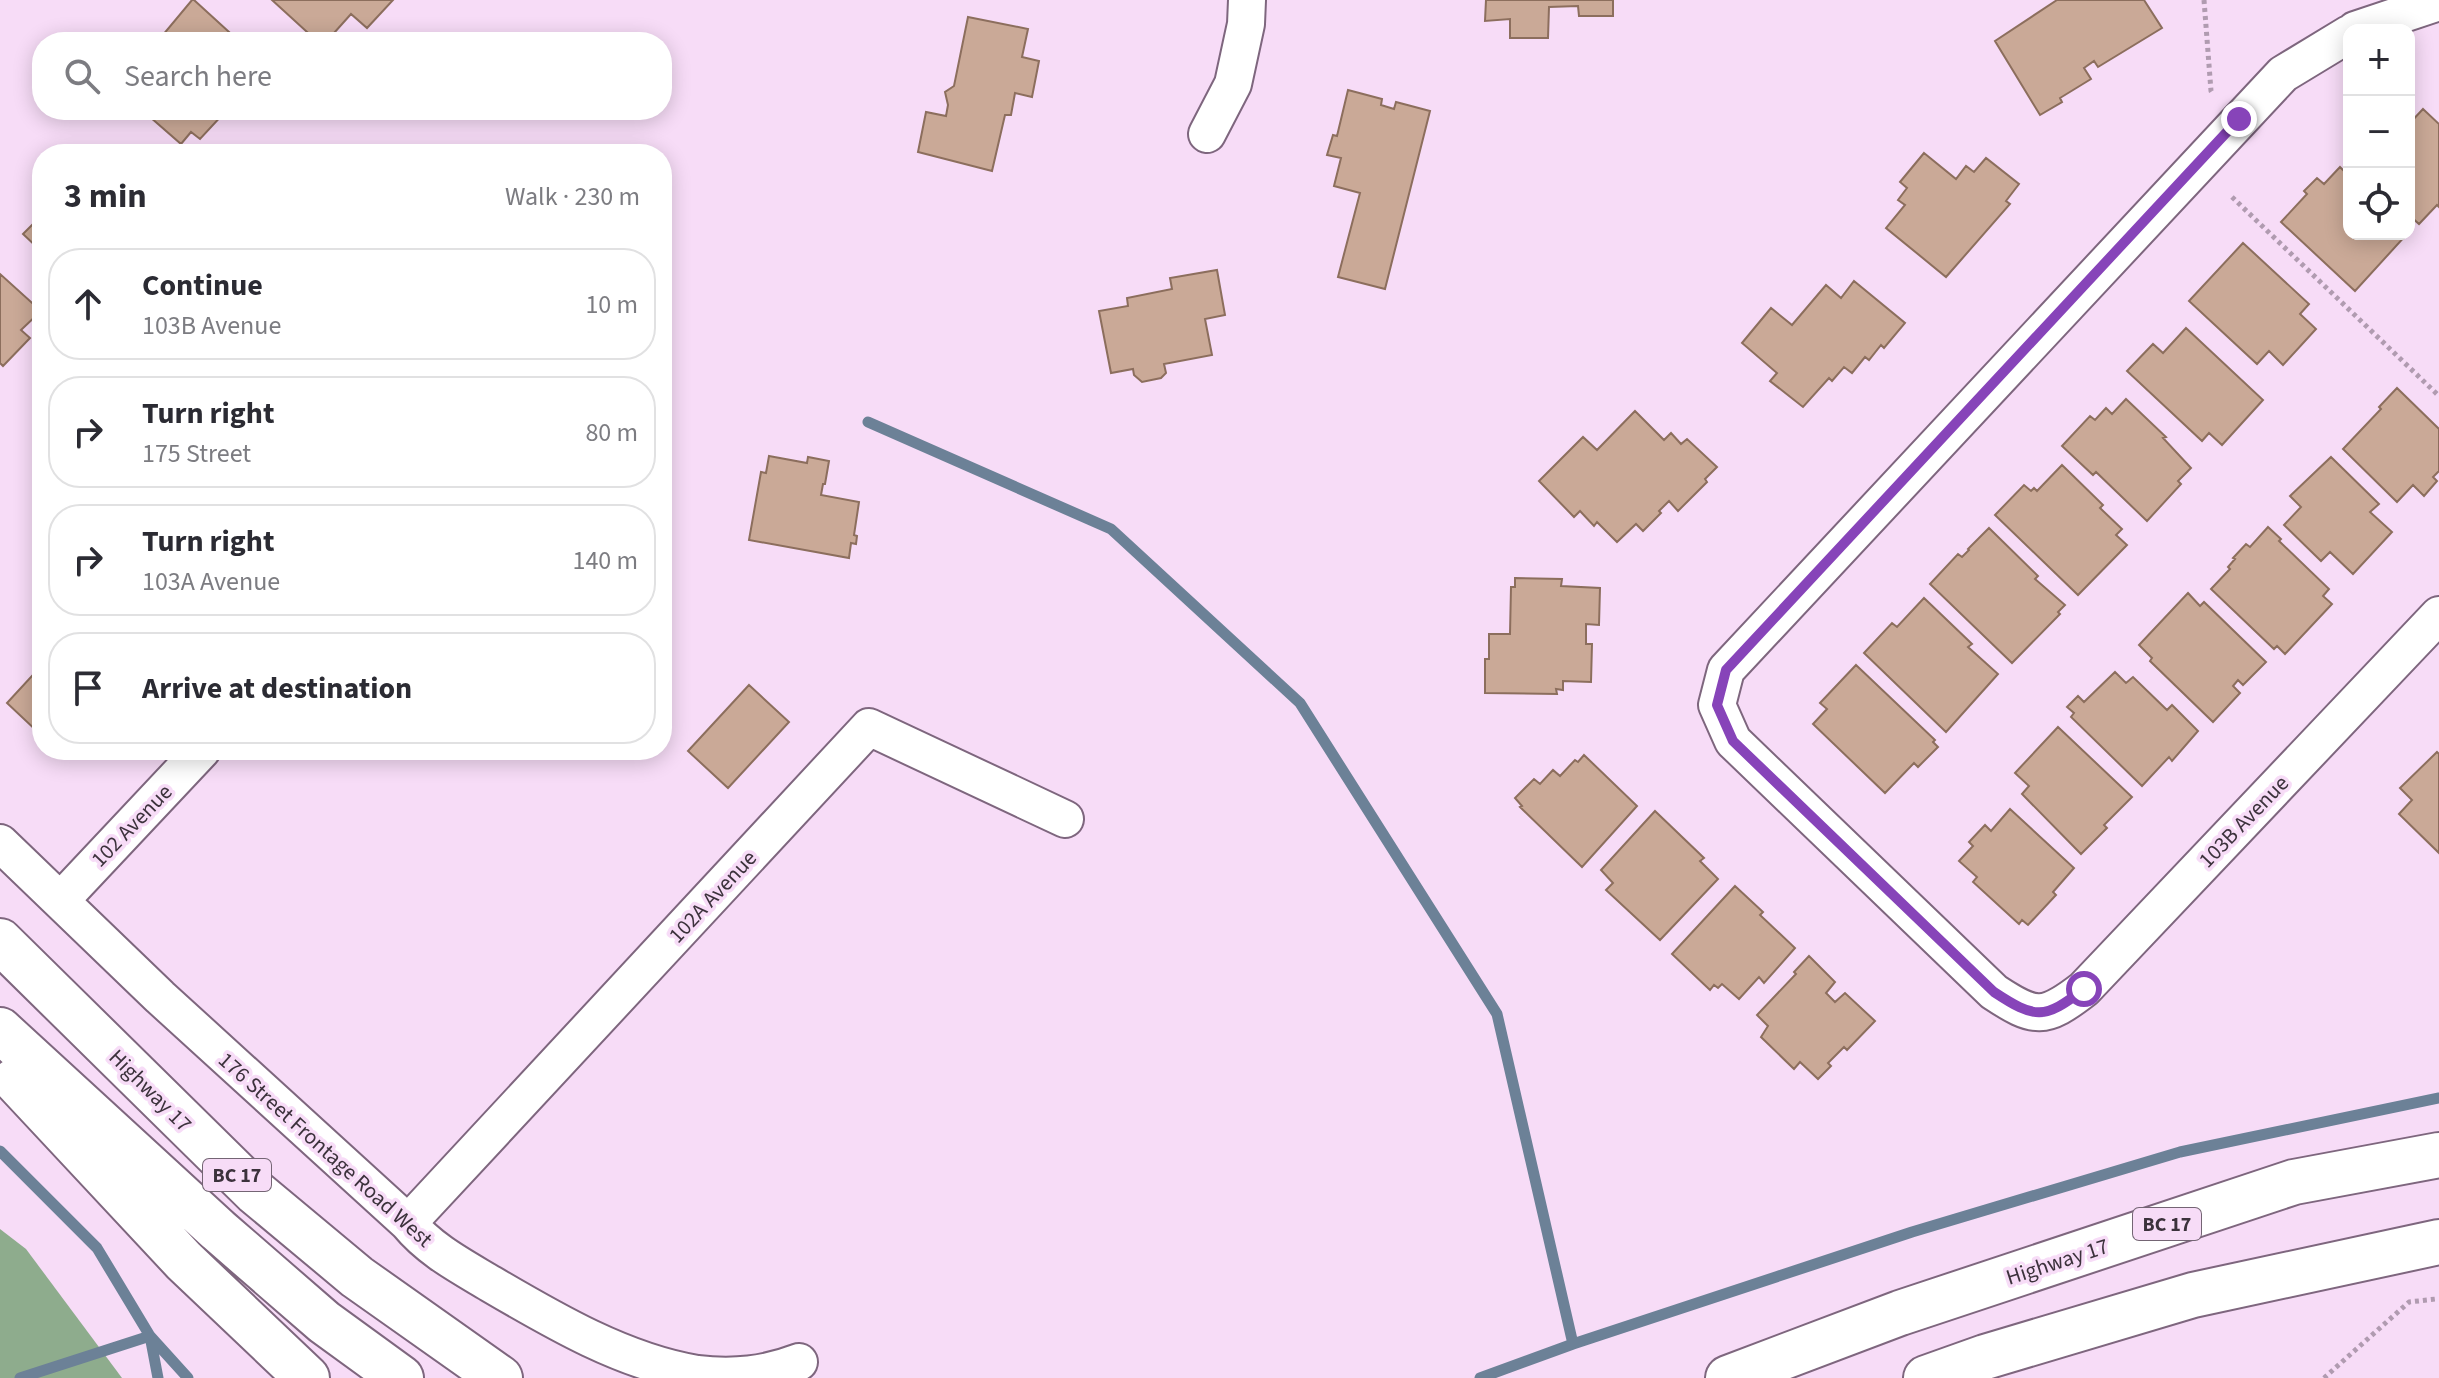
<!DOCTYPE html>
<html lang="en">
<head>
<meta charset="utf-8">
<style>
  body { margin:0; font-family:"Source Sans 3",sans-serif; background:#f7f7f7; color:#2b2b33 }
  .controls { position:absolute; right:24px; top:24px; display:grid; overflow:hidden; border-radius:16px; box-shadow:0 4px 20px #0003 }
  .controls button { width:72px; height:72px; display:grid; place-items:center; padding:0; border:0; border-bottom:2px solid #e1e1e2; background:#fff; color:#2b2b33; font:40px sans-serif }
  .stop { position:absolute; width:24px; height:24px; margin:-18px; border:6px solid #8744b9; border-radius:50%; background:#fff }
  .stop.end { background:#8744b9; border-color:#fff; box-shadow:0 2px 8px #0008 }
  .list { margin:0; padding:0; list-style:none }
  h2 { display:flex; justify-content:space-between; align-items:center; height:104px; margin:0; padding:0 32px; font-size:34px }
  h2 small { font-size:26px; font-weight:400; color:#7c7c81 }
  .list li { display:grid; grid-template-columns:52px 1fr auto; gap:24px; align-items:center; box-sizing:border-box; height:112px; margin:0 16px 16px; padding:0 16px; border:2px solid #e1e1e2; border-radius:32px }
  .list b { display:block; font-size:30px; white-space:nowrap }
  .list p { margin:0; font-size:26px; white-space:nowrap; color:#7c7c81 }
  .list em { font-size:26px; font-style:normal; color:#7c7c81 }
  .icon { flex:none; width:44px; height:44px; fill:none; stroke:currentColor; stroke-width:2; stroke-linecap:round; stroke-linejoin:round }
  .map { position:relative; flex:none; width:2439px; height:1378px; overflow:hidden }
  .search { position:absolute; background:#fff; box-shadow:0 4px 20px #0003; left:32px; top:32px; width:640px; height:88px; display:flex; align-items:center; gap:20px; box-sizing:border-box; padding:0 28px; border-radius:32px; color:#7c7c81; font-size:30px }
  .panel { position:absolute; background:#fff; box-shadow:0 4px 20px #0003; left:32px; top:144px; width:640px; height:616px; border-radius:32px }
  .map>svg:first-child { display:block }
</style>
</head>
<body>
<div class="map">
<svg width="2439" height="1378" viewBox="0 0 2439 1378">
  <rect width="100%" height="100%" fill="#f7dcf7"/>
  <path fill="#8eac8d" d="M0,1229L26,1249L122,1378H0Z"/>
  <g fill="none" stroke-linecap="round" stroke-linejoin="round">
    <path stroke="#6c8197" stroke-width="11" d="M868,422L1111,529L1300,703L1497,1014L1573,1344
      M0,1151L97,1248L150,1336L188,1378
      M150,1336L158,1378
      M20,1378L150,1336
      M1480,1378L1573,1344L1912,1232L2180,1152L2439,1098"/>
  </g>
  <path fill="#caa997" stroke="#8c6e5d" stroke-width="2" d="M192,0H194L240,42H157Z
    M272,0H393L367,28L351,14L326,42H318Z
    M1486,0H1613V16H1579L1578,6L1549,7L1548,38H1510V19L1485,21Z
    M2057,0H2144L2162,28L2098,67L2094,61L2084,68L2091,79L2060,98L2062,102L2040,115L1995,41Z
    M968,17L1028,29L1022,57L1039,61L1032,97L1015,93L1011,115H1005L992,171L918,152L926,112L946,116L948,105L945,92L954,86Z
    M1348,90L1382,99L1381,105L1394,109L1396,102L1430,111L1385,289L1338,277L1360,193L1334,186L1341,158L1327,155L1333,135L1337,136Z
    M2423,109L2439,124V207L2437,205L2419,224L2409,215V124Z
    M142,110H223L225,112L200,139L191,132L181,144Z
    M1924,153L1956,179L1966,166L1974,172L1986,158L2019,184L2006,201L2010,204L1946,277L1886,228L1905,205L1898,200L1907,188L1900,182Z
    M2340,167L2349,176V234H2407L2355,291L2281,222L2307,194L2304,191L2317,178L2324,184Z
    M42,215V252L23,234Z
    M2243,243L2309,304L2300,314L2316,329L2283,365L2269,351L2257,364L2189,301Z
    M1217,270L1225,315L1205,319L1212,355L1164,364L1166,373L1161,378L1142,382L1134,375L1133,369L1111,373L1099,311L1128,306L1127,298L1172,289L1170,278Z
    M0,274L41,311L21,330L30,338L3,366L0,363Z
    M1854,281L1905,323L1884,348L1881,345L1869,360L1865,357L1852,373L1844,367L1832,381L1829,378L1803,407L1770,381L1777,373L1742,343L1771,308L1792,325L1826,285L1841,298Z
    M2186,328L2263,400L2222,445L2209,433L2202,441L2127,371L2153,344L2163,353Z
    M2397,388L2439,429V471L2433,477L2437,481L2424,496L2413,485L2397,502L2343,449L2381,409L2379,407Z
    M2126,399L2166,437L2163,438L2191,468L2178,481L2181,484L2147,521L2096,472L2093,475L2062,446L2090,416L2095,420L2106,408L2112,414Z
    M1635,411L1664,440L1671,433L1681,444L1687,439L1717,467L1705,479L1707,482L1678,511L1669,501L1659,511L1661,513L1643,531L1636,524L1617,542L1597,522L1594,526L1580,511L1574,517L1539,481L1583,437L1597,450Z
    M769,456L807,463L808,457L829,461L825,484H823L821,495L859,502L854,535L857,536L856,544L851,543L849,558L749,540L761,472L766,473Z
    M2331,457L2379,504L2370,512L2392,532L2353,574L2330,552L2321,561L2284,525L2301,507L2290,496Z
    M2062,465L2103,505L2100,508L2122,529L2116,535L2127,545L2078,595L1995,515L2024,485L2031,491L2034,488L2037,491Z
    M2268,527L2281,539L2279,541L2329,589L2323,596L2332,604L2285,654L2277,646L2274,649L2211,589L2230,569L2228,567L2235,559L2233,558L2246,544L2250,547Z
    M1989,528L2038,576L2035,579L2065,605L2058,612L2060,614L2012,663L1930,584L1958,554L1962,557L1969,550L1968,549Z
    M1515,578L1562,579L1561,586L1600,588L1599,625L1586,624V644H1592L1591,682L1563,681V690L1556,689L1557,694L1485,693V659H1489V634H1510L1511,587H1515Z
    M2188,593L2200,606L2204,602L2266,662L2243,685L2238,680L2233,686L2240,693L2213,722L2150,661L2152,658L2139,645Z
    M1924,598L1972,644L1968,647L1998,674L1946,732L1864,653L1892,623L1897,627Z
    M42,665V736L7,703Z
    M1856,665L1935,740L1933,742L1938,747L1918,767L1914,763L1885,793L1813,724L1827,709L1820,703Z
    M2115,672L2126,683L2133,677L2167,710L2172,705L2198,731L2172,761L2169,757L2142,786L2071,717L2074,713L2067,707L2078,696L2084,702Z
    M749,685L789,722L728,788L688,751Z
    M2058,727L2132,797L2104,825L2107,828L2081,854L2022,794L2029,786L2015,773Z
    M2437,752L2439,754V853L2399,814L2412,800L2400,788Z
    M1584,755L1637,806L1582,867L1520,807L1522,806L1515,798L1534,779L1540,784L1553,770L1560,776L1575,760L1578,762Z
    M2010,809L2074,868L2053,892L2056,895L2028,925L2022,920L2019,924L1973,882L1977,877L1959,861L1973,846L1969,842L1985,825L1991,831Z
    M1655,811L1704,858L1700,861L1718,879L1660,940L1606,890L1613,883L1601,870Z
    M1735,886L1763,912L1760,915L1795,948L1764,983L1759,977L1739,999L1722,984L1718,988L1714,985L1710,990L1672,954Z
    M1809,956L1835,982L1826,993L1835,1002L1845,993L1875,1021L1847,1050L1844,1047L1828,1063L1831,1066L1818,1079L1800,1062L1794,1069L1761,1037L1768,1026L1757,1015L1796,974L1794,972Z"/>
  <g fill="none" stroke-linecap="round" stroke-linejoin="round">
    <defs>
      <path id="minor" d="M2355,30L2439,2
        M2349,34L2283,74L1726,670L1717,705L1733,741L1994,992C2035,1019 2044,1020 2084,989L2439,615
        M1207,134L1233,84L1246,24L1247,0
        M0,843L160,997L408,1223C430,1250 461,1266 491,1284C554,1321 624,1362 697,1374C734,1378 765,1375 799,1362
        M61,900L202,750
        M408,1223L869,727L1065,819"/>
      <path id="highway" d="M0,941L255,1192L357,1277L500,1378
        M0,1030L218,1230L324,1322L401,1378
        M15,1080L184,1261L307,1378
        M1728,1378L1900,1313L2294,1182L2439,1155
        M1926,1378L1985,1357L2193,1295L2439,1242"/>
    </defs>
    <use href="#minor" stroke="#7e667e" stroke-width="40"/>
    <use href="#highway" stroke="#7e667e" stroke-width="48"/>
    <path stroke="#b09bb0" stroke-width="5" stroke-dasharray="4 4" stroke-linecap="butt" d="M2204,0L2211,91L2213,94
      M2232,197L2439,396
      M2324,1378L2409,1302L2436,1299"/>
    <use href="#minor" stroke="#fff" stroke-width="36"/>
    <use href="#highway" stroke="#fff" stroke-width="44"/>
  </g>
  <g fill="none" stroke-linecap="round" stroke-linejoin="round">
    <path stroke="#8744b9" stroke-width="10" d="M2084,989C2044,1020 2035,1019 1994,992L1733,741L1717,705L1726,670L2239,119"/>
  </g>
  <g text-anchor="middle" stroke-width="7" stroke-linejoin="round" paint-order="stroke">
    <g fill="#f7dcf7" stroke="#746574" stroke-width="2">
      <rect x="203" y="1159" width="68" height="32" rx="6"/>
      <rect x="2133" y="1208" width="68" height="32" rx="6"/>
    </g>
    <g font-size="20" font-weight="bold" fill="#3c323c">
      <text x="237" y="1182">BC 17</text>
      <text x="2167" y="1231">BC 17</text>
    </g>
    <g font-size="22" fill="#3c323c" stroke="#f7dcf7">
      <text transform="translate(2243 821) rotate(-46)" y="8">103B Avenue</text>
      <text transform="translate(131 825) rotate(-46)" y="8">102 Avenue</text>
      <text transform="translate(712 896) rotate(-47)" y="8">102A Avenue</text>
      <text transform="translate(151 1090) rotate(45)" y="8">Highway 17</text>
      <text transform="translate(326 1149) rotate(42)" y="8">176 Street Frontage Road West</text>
      <text transform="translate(2057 1261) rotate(-18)" y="8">Highway 17</text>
    </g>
  </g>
</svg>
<div class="controls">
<button>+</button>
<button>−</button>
<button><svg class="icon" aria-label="locate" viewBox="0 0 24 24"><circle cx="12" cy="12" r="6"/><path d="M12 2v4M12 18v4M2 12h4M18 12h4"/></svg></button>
</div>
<div class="stop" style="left:2084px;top:989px"></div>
<div class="stop end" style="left:2239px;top:119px"></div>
<div class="search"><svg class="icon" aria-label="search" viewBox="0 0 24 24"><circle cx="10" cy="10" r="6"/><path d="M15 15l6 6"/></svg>Search here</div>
<section class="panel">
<h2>3 min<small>Walk · 230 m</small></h2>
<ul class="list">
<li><svg class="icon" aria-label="ahead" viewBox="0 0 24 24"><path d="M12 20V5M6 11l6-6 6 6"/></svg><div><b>Continue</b><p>103B Avenue</p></div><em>10 m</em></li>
<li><svg class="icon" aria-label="right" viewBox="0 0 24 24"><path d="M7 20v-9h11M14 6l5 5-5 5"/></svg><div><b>Turn right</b><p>175 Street</p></div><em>80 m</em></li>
<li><svg class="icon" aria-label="right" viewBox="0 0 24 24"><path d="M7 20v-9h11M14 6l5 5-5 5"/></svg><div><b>Turn right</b><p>103A Avenue</p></div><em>140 m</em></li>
<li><svg class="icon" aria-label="arrive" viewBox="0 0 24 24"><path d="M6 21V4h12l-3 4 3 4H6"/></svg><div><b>Arrive at destination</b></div></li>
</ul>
</section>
</div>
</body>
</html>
